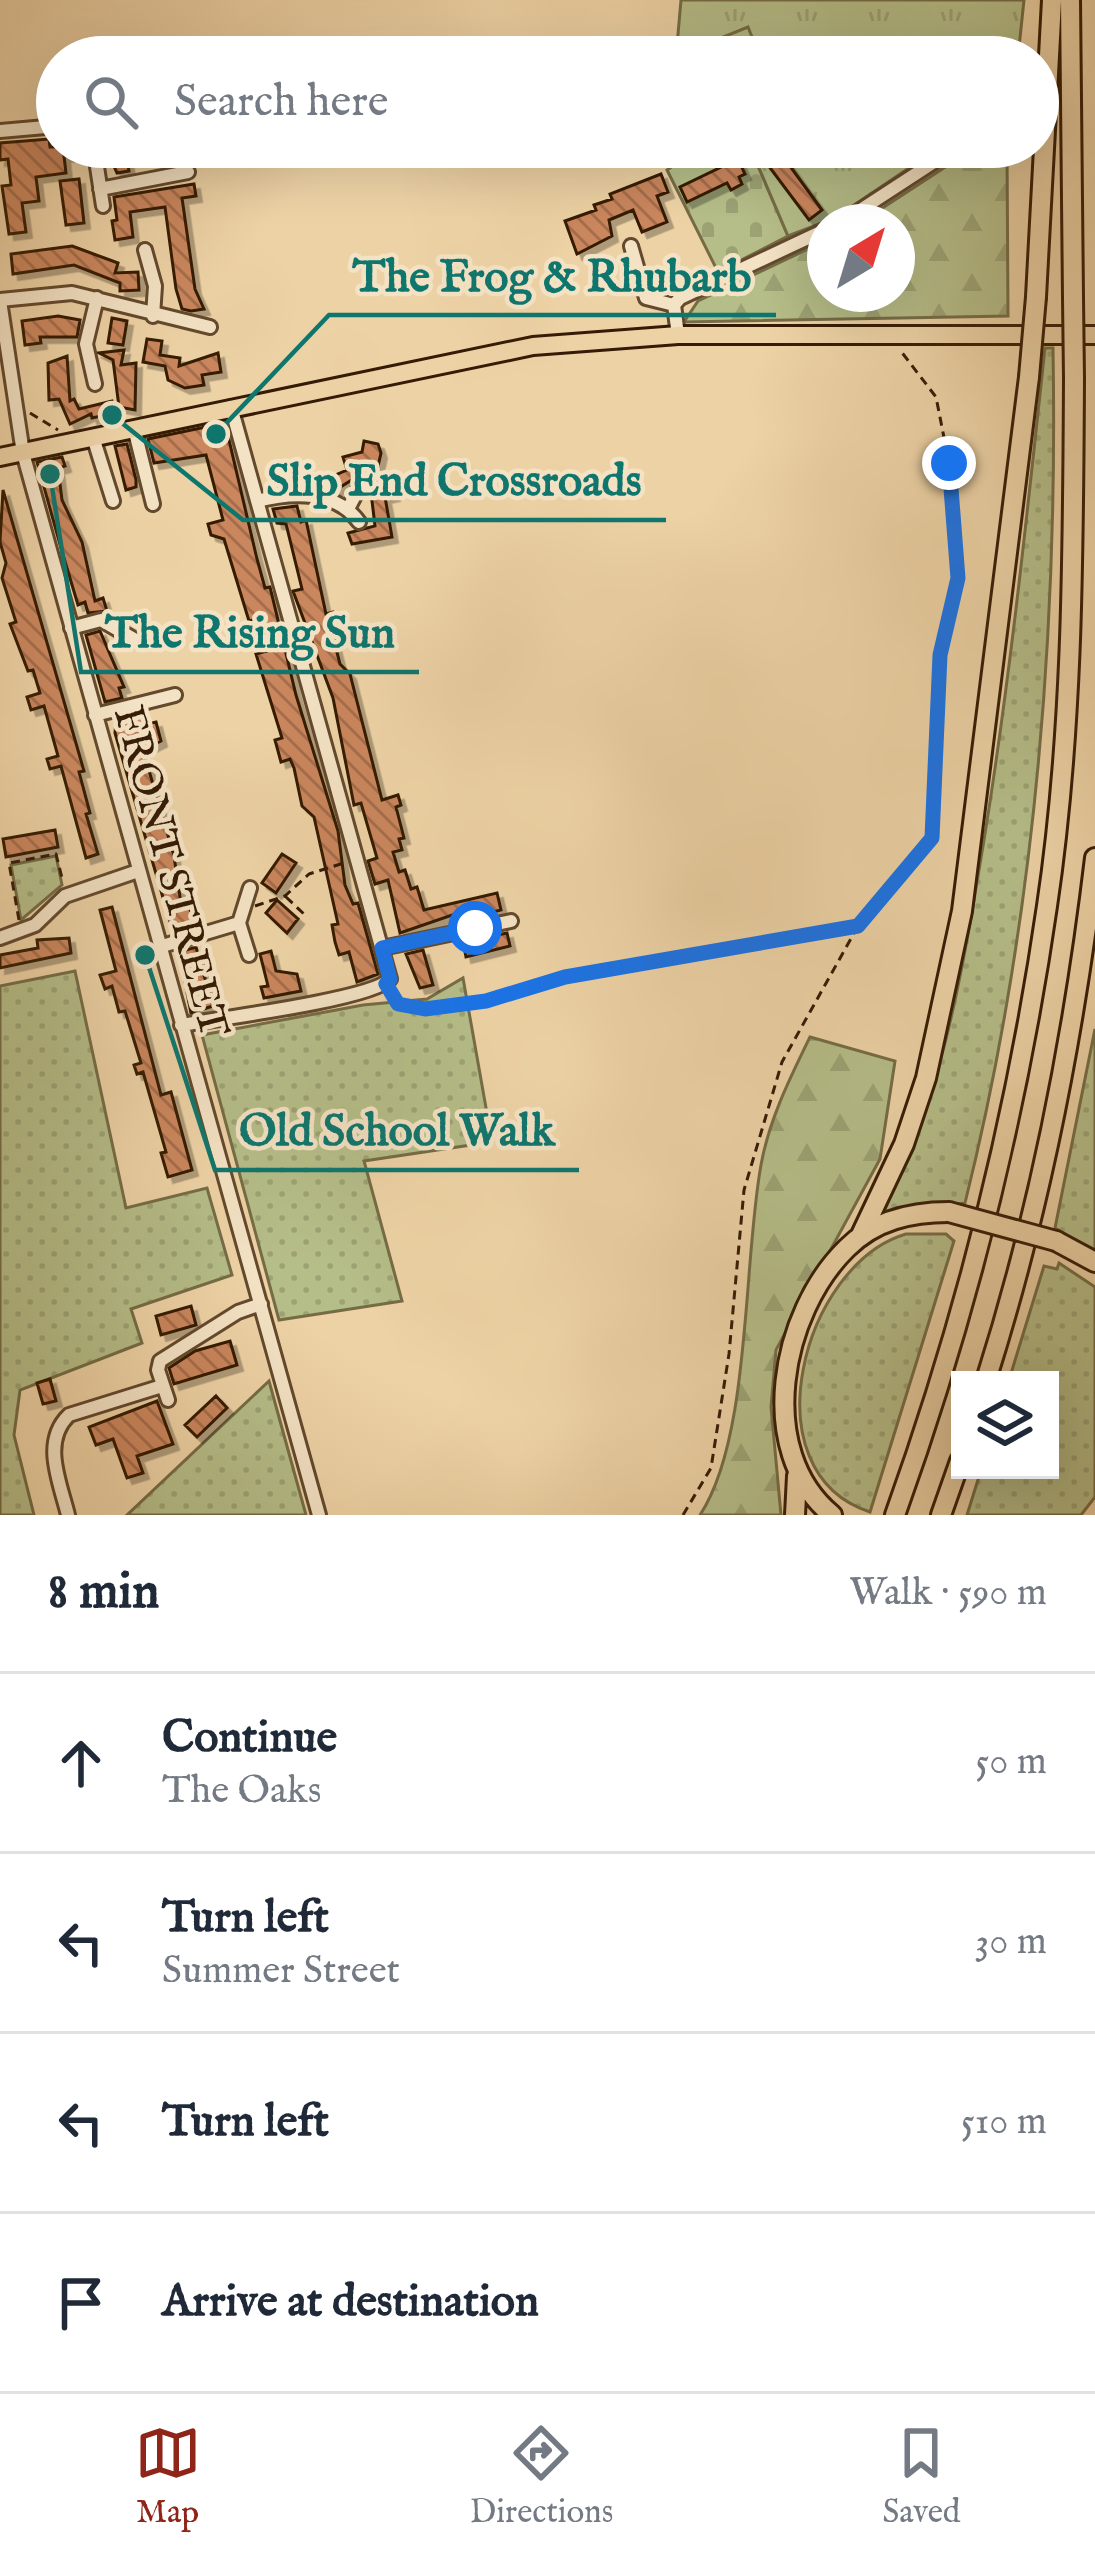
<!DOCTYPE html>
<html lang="en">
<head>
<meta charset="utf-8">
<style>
  body { margin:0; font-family:"IM FELL English",serif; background:#f2f2f3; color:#1f2937 }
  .controls { position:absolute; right:36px; bottom:36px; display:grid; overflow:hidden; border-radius:0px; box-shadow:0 12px 48px #0002 }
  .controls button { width:108px; height:108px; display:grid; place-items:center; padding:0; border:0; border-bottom:3px solid #e0e1e3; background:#fff; color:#1f2937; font:60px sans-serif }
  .compass { position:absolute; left:807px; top:204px; width:108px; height:108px; border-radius:50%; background:#fff; box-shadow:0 12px 48px #0002; rotate:38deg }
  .stop { position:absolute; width:36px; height:36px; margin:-27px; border:9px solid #1a73e8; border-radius:50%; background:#fff }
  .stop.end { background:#1a73e8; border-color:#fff; box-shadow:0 3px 12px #0008 }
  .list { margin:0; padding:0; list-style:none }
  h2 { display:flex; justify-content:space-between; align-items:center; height:156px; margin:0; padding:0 48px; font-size:51px }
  h2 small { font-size:39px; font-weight:400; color:#747a83 }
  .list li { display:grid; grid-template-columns:78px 1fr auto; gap:36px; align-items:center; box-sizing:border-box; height:180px; padding:0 48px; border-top:3px solid #e0e1e3 }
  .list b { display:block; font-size:45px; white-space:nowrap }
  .list p { margin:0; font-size:39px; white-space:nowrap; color:#747a83 }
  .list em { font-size:39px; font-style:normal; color:#747a83 }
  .icon { flex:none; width:66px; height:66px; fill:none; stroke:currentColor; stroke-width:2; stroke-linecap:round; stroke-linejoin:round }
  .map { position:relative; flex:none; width:1095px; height:1515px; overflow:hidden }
  .search { position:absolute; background:#fff; box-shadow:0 12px 48px #0002; left:36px; right:36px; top:36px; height:132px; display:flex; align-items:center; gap:30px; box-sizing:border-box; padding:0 42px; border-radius:66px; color:#747a83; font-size:45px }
  .sheet { height:876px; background:#fff }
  nav { display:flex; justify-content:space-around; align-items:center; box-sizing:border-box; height:168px; border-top:3px solid #e0e1e3; background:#fff; font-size:33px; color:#747a83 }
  nav a { display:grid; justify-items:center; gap:6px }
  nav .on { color:#8f2418 }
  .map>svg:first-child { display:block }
</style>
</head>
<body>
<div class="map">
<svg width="1095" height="1515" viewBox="0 0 1095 1515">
  <defs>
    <pattern id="grass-dots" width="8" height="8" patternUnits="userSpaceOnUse" patternTransform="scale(3)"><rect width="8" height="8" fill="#b5bd88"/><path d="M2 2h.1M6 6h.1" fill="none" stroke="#9ca274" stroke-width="1.8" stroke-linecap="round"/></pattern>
    <pattern id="forest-firs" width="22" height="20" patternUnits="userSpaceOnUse" patternTransform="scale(3)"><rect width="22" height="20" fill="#b5bd88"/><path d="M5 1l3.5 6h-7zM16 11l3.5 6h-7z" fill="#9ca274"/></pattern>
    <pattern id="cemetery-stones" width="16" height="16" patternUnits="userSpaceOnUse" patternTransform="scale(3)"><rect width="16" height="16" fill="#b5bd88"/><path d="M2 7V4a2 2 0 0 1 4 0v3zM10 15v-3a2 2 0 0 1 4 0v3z" fill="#9ca274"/></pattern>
    <pattern id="park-tufts" width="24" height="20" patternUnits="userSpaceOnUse" patternTransform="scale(3)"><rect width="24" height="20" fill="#b5bd88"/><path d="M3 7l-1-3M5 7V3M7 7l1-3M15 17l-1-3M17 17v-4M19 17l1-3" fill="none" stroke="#9ca274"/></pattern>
    <pattern id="building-back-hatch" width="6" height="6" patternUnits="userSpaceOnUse" patternTransform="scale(3)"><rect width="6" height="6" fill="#ca865d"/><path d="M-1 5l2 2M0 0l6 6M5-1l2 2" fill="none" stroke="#a56d4b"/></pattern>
    <filter id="shadow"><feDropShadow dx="5.5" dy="5.5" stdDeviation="0" flood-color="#0004"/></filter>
  </defs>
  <rect width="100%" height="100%" fill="#edd2a5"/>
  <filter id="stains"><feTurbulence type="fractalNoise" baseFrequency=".00167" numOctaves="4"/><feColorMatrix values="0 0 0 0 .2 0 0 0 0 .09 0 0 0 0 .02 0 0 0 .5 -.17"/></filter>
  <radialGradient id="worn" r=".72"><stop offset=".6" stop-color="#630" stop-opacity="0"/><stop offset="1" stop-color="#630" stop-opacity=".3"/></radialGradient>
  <path fill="url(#grass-dots)" stroke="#756c46" stroke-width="3" d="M1045,348H1053C1058,636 1035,922 965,1203L881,1214C942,1100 962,973 983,846C1010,681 1027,514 1045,348Z
    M56,856L62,885L21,920L11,865Z
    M75,971L126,1208L207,1188L232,1275L131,1309L142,1343L20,1390L14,1435L34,1515H0V986Z
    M463,978L491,1136L484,1143L364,1161L402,1301L279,1320L202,1035L363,1005L427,999Z
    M1095,1029V1252L1055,1228Z
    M906,1234H946L954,1241L870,1512C747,1472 803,1264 906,1234Z
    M1059,1263L1095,1287V1497L1081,1515H967L981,1470H1050V1380H1009L1044,1266L1057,1269Z
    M269,1381L306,1515H127Z"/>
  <path fill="url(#forest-firs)" stroke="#756c46" stroke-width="3" d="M976,147H1007L1008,316L684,322L698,301L825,241V294H897V222H861Z
    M810,1037L895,1061L880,1159L776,1350L771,1407L781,1515H700C751,1438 743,1262 761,1165C769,1120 790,1078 810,1037Z"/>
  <path fill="url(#cemetery-stones)" stroke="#756c46" stroke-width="3" d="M700,147H750L788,236L718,272L667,170Z"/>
  <path fill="url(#park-tufts)" stroke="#756c46" stroke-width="3" d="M681,0H1024L1018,57H676Z
    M750,147H940L835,218L788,236Z"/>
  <path fill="#b5bd88" stroke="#756c46" stroke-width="3" d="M748,27L760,57H688L686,52Z"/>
  <path fill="url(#building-back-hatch)" stroke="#351b05" stroke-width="3" filter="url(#shadow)" d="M49,139L50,147H84V154L64,156L66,173L36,177L39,201L22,203L26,232L9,234L2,186L11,185L8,159L0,160V143Z
    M149,147H204L205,153L151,161Z
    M779,151L822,210L809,220L765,161Z
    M126,152L129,171L117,173L109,155Z
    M738,159L745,174L739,177L742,184L731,190L727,183L687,202L680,187Z
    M661,174L668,192L657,196L667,222L642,232L633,210L609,220L612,236L577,254L565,221L596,210L594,205L612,199L610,194Z
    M79,179L84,223L66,225L60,181Z
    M194,184L196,196L182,198L195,289L204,309L191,311L182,309L176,289L165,207L130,212L133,237L115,240L112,221L117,220L114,197Z
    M72,246L118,263L115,273L138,272L139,290L120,291V283L74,265L13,274L11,254Z
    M58,316L80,320L77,337H40L41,343L25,345L22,321Z
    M112,318L127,321L123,345L108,343Z
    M147,339L162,341L160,355L180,358L179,366L218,353L221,372L202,375L204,385L185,388L168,380L165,366L143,362Z
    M124,350L121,365L136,363L135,410L119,407L113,360L99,353Z
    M67,356L70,401L74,399L79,409L112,401L115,413L92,418L91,414L70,424L59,399L49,400L48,363Z
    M225,423L257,559L265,588L270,587L296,695L338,831L345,885L353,904L358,903L378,974L357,982L349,952L339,955L335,942L332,925L338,924L314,817L302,806L294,768L290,759L281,762L275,740L282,738L256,654L267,651L261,618L249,621L224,539L211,535L208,524L223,520L206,455L154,463L148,439Z
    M364,441L378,444L381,453L374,484L391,480L394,495L385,497L392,537L352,544L348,533L375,526L370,484L358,476L334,491L331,477L347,470L343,457L362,452Z
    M127,444L136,480V487L126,490L115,446Z
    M62,457L65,466L58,468L62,500L82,542L95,601L103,598L107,611L88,613L85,602L78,605L61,548L37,462Z
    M3,490L84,771L79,772L90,813L86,814L98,854L86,858L61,766L50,769L47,759L58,756L44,706L31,710L27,697L40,693L33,670L28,671L10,624L16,622L2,578L6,563L0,542Z
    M297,506L301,522L306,520L326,614L333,612L339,631L334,641L340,664L350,674L382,800L398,795L401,805L396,807L404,838L399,839L402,850L393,852L399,872L405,870L411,889L417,887L424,910L497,893L501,910L475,917L455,914L400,933L388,880L375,884L368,861L377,858L361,803L354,805L333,698L293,591L302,589L286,524L277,523L273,509Z
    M100,631L124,687L119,688L122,698L105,702L86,635Z
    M141,714L144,725L156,722L161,741L143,750L174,856L181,904L188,902L195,925L173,932L115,733L116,721Z
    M55,830L58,847L6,857L3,839Z
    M282,854L296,863L276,893L262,883Z
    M277,900L298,919L287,933L266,913Z
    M112,907L161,1095L171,1092L192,1170L168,1177L161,1153L166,1152L143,1072L137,1074L134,1065L141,1063L125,1011L119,1012L112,986L105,989L100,975L116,971L100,910Z
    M507,933L510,946L466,957L463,942Z
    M69,938L71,953L0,968V955L38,948L37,940Z
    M196,947L213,1006L191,1013L179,952Z
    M423,950L433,985L420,988L406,954Z
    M271,951L276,971L297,974L301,991L264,998L261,987L268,986L260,954Z
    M191,1306L196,1325L161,1335L156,1316Z
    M230,1341L237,1365L174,1384L169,1368L195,1351Z
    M50,1379L56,1401L43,1404L37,1383Z
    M216,1396L227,1408L197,1437L185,1425Z
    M157,1401L173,1444L137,1456L143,1473L127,1478L113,1439L96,1445L89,1427Z"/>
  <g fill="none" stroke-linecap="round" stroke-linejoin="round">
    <defs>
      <path id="minor" d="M0,131L57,126
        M94,147L103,206
        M100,189L188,172
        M842,222L957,147
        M631,246L646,298L674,305
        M145,250L155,286L153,316
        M0,300L72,293L210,327
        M0,301L23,453L319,1515
        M678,335L674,305L680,298L825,230
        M95,384L86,344L97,298
        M134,428L153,504
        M93,437L113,501
        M257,501C292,492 336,490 359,522
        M349,507L360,486
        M71,628L101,620L139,642L152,639
        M95,715L175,695
        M239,923L249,955
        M0,938L35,925L65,896L138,871
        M159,947L239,923L250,888
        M382,948L511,921
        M181,1025C216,1019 373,999 390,979L231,407
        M168,1400L158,1370L160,1361L238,1312L261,1304
        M68,1515C60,1482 41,1442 69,1415L162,1386"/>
      <path id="major" d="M0,457L533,346L678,335H1095"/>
      <path id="highway" d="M1070,0L1073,298
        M1036,297L1052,0
        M860,1237L904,1144L926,1078L962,911L1029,377
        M1056,1241L1095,1262
        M986,1380C1040,1210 1074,1035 1095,858
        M795,1515L797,1476
        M832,1515C754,1451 781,1312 847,1248C875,1220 911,1212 949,1212
        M895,1515C966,1318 1017,1113 1047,906C1073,732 1073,554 1074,379
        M941,1515L960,1461"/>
    </defs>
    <use href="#minor" stroke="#63492d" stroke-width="18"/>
    <use href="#major" stroke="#351b05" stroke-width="22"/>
    <use href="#highway" stroke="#351b05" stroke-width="24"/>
    <path stroke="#351b05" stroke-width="3" stroke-dasharray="9 6" stroke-linecap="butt" d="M30,413L58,430
      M286,897L305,915
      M255,906L285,896L309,874L347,862
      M19,920L9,863L56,854L63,882
      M391,993L410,1008L486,1001L565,978L856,926
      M683,1515L711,1468L729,1354L744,1190L782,1062L858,926L932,839L940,655L958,578L949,463L936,397L900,350"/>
    <use href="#minor" stroke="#f3e2c4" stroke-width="12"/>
    <use href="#major" stroke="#edd2a5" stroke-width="16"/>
    <use href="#highway" stroke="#edd2a5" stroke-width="18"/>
    <defs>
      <path id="highway-bridge" d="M1073,298L1074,379
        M1029,377L1036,297
        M949,1212L1056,1241"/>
    </defs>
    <use href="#highway-bridge" stroke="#351b05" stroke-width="24" stroke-linecap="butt"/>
    <use href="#highway-bridge" stroke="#edd2a5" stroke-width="18"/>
  </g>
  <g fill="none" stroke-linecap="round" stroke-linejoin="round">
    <path stroke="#1a73e8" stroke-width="15" d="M475,928L382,948L390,979L386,984L398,1004L425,1009L486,1001L565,977L858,926L932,838L940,655L958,578L949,463"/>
  </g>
  <g text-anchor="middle" stroke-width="9" stroke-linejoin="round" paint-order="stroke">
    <g font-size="42" fill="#351b05" stroke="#f3e2c4">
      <text transform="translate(173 871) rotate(75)" y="15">FRONT STREET</text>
    </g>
  </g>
  <path fill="none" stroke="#0f766e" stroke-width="4.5" d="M216 434L329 315H776M112 415L243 520H666M50 474L81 672H419M145 955L215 1170H579"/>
  <g fill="#0f766e" stroke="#f3e2c4" stroke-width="4.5">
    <circle cx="216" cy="434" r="12"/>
    <circle cx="112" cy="415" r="12"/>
    <circle cx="50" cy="474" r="12"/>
    <circle cx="145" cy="955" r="12"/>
  </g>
  <g font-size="45" text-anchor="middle" font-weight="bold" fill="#0f766e" stroke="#f3e2c4" stroke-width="9" stroke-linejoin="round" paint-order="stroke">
    <text x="552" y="291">The Frog &amp; Rhubarb</text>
    <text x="454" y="495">Slip End Crossroads</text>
    <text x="250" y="647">The Rising Sun</text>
    <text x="397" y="1145">Old School Walk</text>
  </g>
  <rect width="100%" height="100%" filter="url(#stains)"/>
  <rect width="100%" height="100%" fill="url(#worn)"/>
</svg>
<div class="controls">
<button><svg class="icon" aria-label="layers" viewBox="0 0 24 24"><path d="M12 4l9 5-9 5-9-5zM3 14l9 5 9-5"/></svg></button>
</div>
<svg class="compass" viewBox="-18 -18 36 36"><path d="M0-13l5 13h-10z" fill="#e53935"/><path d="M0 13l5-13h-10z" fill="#747a83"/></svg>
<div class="stop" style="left:475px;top:928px"></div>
<div class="stop end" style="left:949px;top:463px"></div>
<div class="search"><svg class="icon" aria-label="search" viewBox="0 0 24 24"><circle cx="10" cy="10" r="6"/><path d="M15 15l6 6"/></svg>Search here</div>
</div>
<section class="sheet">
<h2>8 min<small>Walk · 590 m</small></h2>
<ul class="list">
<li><svg class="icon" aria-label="ahead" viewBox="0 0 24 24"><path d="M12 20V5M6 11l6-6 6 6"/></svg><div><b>Continue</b><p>The Oaks</p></div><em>50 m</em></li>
<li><svg class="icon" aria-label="left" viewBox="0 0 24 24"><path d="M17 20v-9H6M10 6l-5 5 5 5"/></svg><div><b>Turn left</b><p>Summer Street</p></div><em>30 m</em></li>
<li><svg class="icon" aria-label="left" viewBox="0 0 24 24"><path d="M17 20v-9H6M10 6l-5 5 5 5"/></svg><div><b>Turn left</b></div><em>510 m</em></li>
<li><svg class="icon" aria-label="arrive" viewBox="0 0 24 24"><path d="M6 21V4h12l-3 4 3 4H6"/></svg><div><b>Arrive at destination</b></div></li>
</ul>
</section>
<nav>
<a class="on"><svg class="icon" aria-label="map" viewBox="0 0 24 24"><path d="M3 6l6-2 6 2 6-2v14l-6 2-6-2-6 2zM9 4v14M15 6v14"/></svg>Map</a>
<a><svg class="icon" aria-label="directions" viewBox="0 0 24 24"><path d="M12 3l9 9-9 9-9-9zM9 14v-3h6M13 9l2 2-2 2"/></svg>Directions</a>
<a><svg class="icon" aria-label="saved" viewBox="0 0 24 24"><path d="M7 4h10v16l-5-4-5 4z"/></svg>Saved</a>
</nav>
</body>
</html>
